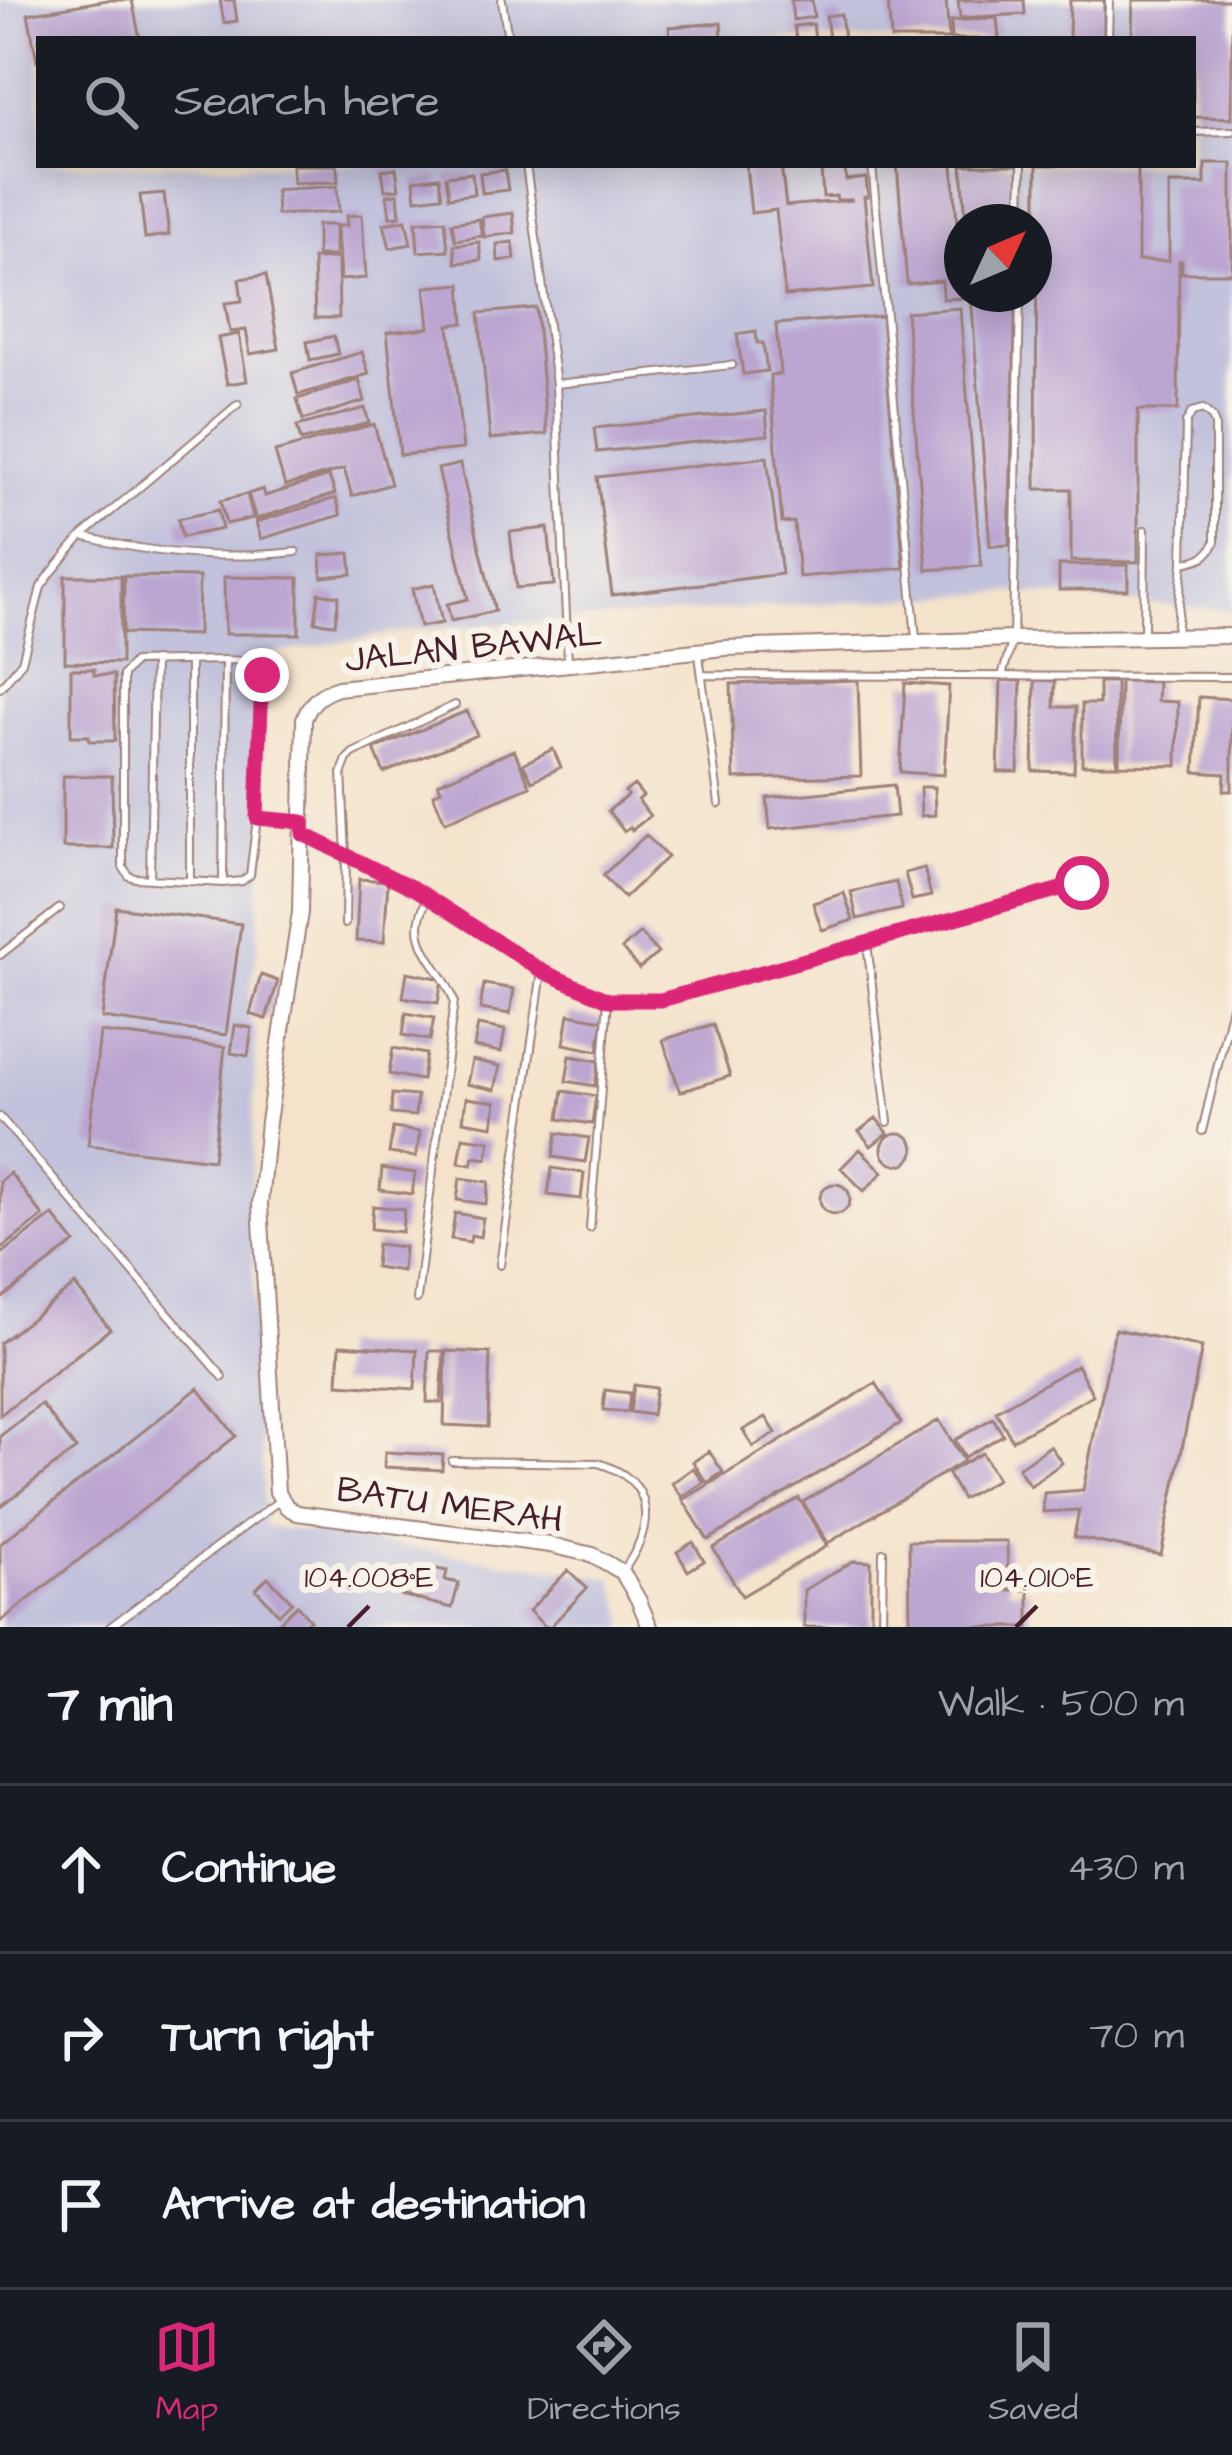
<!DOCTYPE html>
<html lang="en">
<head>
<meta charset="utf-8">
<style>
  body { margin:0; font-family:"Architects Daughter",sans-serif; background:#242831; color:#f1f3f6 }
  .compass { position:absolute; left:944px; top:204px; width:108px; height:108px; border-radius:50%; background:#171b24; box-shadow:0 6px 30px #0003; rotate:46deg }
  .stop { position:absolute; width:36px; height:36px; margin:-27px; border:9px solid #db2777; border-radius:50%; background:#fff }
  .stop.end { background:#db2777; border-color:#fff; box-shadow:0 3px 12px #0008 }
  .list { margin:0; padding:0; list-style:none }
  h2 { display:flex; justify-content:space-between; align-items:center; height:156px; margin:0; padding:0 48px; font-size:51px }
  h2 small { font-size:39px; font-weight:400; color:#9ea1a6 }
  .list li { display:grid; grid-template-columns:78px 1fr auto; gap:36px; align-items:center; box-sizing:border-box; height:168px; padding:0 48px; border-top:3px solid #363941 }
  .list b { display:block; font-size:45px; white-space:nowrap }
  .list em { font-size:39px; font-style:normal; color:#9ea1a6 }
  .icon { flex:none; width:66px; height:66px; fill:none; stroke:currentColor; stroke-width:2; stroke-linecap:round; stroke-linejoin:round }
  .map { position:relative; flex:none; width:1232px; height:1627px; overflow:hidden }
  .search { position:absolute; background:#171b24; box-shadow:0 6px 30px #0003; left:36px; right:36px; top:36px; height:132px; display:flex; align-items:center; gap:30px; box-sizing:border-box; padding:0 42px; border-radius:0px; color:#9ea1a6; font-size:45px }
  .sheet { height:660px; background:#171b24 }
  nav { display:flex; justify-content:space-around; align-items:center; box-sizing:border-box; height:168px; border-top:3px solid #363941; background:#171b24; font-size:33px; color:#9ea1a6 }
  nav a { display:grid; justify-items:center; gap:6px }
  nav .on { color:#db2777 }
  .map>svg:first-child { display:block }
</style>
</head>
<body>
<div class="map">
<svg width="1232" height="1627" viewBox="0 0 1232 1627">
  <rect width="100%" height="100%" fill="#f7f3e8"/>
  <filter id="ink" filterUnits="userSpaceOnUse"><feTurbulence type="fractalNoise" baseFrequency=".00833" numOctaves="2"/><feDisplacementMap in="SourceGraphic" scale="24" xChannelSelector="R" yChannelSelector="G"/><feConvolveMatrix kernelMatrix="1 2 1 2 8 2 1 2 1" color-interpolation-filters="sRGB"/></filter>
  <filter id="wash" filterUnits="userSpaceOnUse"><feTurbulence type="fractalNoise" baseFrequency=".004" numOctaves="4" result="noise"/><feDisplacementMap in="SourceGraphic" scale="48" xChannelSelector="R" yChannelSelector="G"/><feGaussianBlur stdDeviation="2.7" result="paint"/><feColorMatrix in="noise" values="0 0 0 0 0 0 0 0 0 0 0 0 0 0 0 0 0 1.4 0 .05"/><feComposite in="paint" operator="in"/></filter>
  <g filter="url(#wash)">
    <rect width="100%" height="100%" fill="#f4e3ca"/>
    <path fill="#c2c2dc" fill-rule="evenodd" d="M0,0H1232V611L1008,592L413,630L267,655L258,945L247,1014L256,1031L250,1209L265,1526L612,1578L625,1617L624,1627H0ZM39,39H1193V165H39ZM962,222H1034V294H962Z"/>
    <g id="blocks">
      <path fill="#bba5d1" d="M107,0H132L140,39H39V61H37L28,14Z
        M220,0H234L237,21L224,23Z
        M791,0H812L814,17L793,20Z
        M888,0H946L949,39H891Z
        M958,0H1024L1025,14L960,18Z
        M1070,0H1104V39H1069Z
        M1133,0H1232V118L1193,117V39H1132Z
        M841,14L844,39H829L826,16Z
        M997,18L999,39H952L951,21Z
        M721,23L722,39H670L669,27Z
        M813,24L815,39H796L794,26Z
        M1205,163H1232V273H1182V261H1179L1178,410H1138V562L1071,561V489H1036L1037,165H1138V261H1169V184H1205Z
        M292,165H337L338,182L293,183Z
        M746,165H781L786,206L853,200H837L836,196L823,197L821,170L845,168L846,180L866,178L868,197H864L873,288L785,296L776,210L751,213Z
        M897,165H953L962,298L943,299L942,281L907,284Z
        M962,165H1020L1018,222H966Z
        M396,168L399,189L385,190L382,170Z
        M505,170L508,190L482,193L480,173Z
        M472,173L474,194L449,197L446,176Z
        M439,177L442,196L416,199L414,180Z
        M337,186L339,212L277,215L276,190Z
        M164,193L169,235L145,238L140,195Z
        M398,194L400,216L390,217L387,195Z
        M513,213L515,233L484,237L482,217Z
        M362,215L366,278L340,280L337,226H347L346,216Z
        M479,219L482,236L455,240L452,223Z
        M406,220L411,244L390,248L384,224Z
        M445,220L448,250L418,252L416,222Z
        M317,225H335V256H317Z
        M479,242L481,260L456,263L454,245Z
        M513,242L515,259L498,261L497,244Z
        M338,258L339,318H315L313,259Z
        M266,275L279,349L250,354L246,330L230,332L225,303L242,301L239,279Z
        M461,284L464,323L449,325L463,449L400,455L387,332L429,328L425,287Z
        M971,294H1016L1009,545L990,546Z
        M536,308L547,434L490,439L479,313Z
        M960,308L981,566L927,570L906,312Z
        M882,316L904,568L799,577L794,522L782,523L770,375L780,374L776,324Z
        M756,331L757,343H763L767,371L743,374L737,334Z
        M239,334L247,381L227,384L218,338Z
        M334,336L338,354L310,360L307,342Z
        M362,352L369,374L298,395L292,373Z
        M359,380L365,401L303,420L297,399Z
        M365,408L369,423L301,441L297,426Z
        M766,411L768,435L597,452L594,428Z
        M374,424L391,484L352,496L344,469L285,486L275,452Z
        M767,457L782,574L612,595L597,477Z
        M460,464L495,611L451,621L447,604L468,599L438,469Z
        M329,476L335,494L256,519L248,494L263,489L265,496Z
        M247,494L253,518L226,524L220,501Z
        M336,498L341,515L261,539L256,522Z
        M218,510L222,529L182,537L178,519Z
        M548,528L554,585L516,588L510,532Z
        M350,553L352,574L322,577L321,555Z
        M1059,565H1128V590H1059Z
        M65,576H121V663L65,662Z
        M124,576L199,577L198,635L123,633Z
        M224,577L299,578V634H225Z
        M434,584L442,623L420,627L412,589Z
        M319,593L339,596L335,624L315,622Z
        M71,669H94V675H114L115,741H89V736H71Z
        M858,680L861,776L734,779L731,684Z
        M1001,680L1021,681L1018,772H998Z
        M1035,680L1055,681L1054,707H1076L1074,772L1033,771Z
        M1120,681L1158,682L1157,701L1178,702L1177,766L1119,765Z
        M1099,682H1116L1117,765H1082V704H1099Z
        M905,683L949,686L944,775L900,772Z
        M1199,697L1232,699V791H1224L1225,774L1195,772Z
        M467,711L477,735L384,773L374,749Z
        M553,749L561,767L532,781L523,764Z
        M514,750L530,786L445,822L433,794L441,790L438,783Z
        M63,776H112L113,848H63Z
        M634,785L643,796L638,800L650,816L632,830L630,827L624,831L608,811L628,795L625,792Z
        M894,785L897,816L770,829L767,798Z
        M920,787H934L935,815L921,816Z
        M646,835L667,857L624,898L603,875Z
        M924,868L931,896L912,900L905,873Z
        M359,879L388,881L384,942L356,941Z
        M896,882L902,909L857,919L851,892Z
        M844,893L853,920L822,930L813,903Z
        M116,907L241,924L226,1035L102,1018Z
        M640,933L658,953L639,969L622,949Z
        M407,972L442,979L438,1003L403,997Z
        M261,975L278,981L266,1019L250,1014Z
        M484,984L514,989L510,1014L480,1009Z
        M406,1013L434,1018L430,1040L403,1035Z
        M569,1014L603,1020L598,1051L564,1044Z
        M713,1024L730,1076L680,1092L663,1040Z
        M235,1025L252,1028L248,1056L231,1053Z
        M478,1025L505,1030L501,1052L474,1047Z
        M100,1032L225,1047L213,1160L88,1145Z
        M393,1048L426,1054L422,1080L389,1074Z
        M570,1056L599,1061L595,1086L566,1081Z
        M472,1060L500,1066L495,1090L467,1084Z
        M563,1091L596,1096L592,1124L559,1119Z
        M392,1094L417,1096L415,1116L391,1114Z
        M466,1098L496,1102L493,1126L463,1121Z
        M876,1118L888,1133L871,1146L859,1131Z
        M393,1128L420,1132L416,1157L389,1153Z
        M557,1133L589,1138L585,1162L553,1157Z
        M882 1149a16 16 0 1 1 32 0a16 16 0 1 1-32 0Z
        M463,1137L490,1141L487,1159L474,1157L472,1165L459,1163Z
        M860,1149L883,1172L864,1191L841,1168Z
        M382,1168L415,1173L412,1194L380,1190Z
        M552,1168L584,1173L581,1199L548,1195Z
        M10,1173L43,1216L0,1250V1181Z
        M460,1178L489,1182L486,1204L457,1200Z
        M820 1199a15 15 0 1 1 30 0a15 15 0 1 1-30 0Z
        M373,1206L404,1209L402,1232L371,1229Z
        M455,1213L483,1218L480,1237L471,1235L470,1242L451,1239Z
        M53,1215L75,1243L0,1300V1255Z
        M377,1244L404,1247L402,1271L375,1267Z
        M75,1285L110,1329L0,1415V1343Z
        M1115,1329L1202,1347L1161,1555L1074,1537L1079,1510L1043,1512L1044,1493L1083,1490Z
        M340,1345L417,1350L415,1389L338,1384Z
        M429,1351H444L441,1403L427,1402Z
        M446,1351L490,1353L488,1427L444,1425Z
        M1077,1365L1093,1395L1012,1440L996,1411Z
        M876,1383L901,1423L708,1540L683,1500Z
        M634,1385L656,1388L652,1415L630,1412Z
        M198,1388L236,1436L0,1622V1544Z
        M605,1390L630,1393L628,1412L603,1410Z
        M41,1404L76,1449L0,1507V1436Z
        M766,1417L776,1433L753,1447L743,1430Z
        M993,1418L1003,1435L965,1457L955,1440Z
        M939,1420L964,1461L828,1543L803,1502Z
        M1050,1446L1062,1463L1030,1486L1018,1468Z
        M709,1451L723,1472L707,1483L693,1462Z
        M385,1452L443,1455L442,1470L384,1467Z
        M982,1453L997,1479L962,1499L947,1473Z
        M693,1468L704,1482L682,1497L672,1483Z
        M799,1498L827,1546L742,1596L713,1548Z
        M909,1541H1007L1008,1590H1029V1627H910Z
        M693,1542L704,1561L688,1571L677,1552Z
        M853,1561L871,1562V1627H804V1590Z
        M432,1568L447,1571L445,1580L459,1583L452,1608L400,1595L406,1570L430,1575Z
        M568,1570L587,1588L550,1627H546L529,1611Z
        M268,1577L292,1602L279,1614L256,1589Z
        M297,1605L310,1620L302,1627H282L278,1623Z"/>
    </g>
  </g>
  <g filter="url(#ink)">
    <use href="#blocks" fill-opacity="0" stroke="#9f817a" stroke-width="3"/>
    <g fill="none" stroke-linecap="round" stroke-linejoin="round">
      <defs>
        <path id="lane" d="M502,0L508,39
          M1108,39L1109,0
          M1193,132L1232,131
          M526,165L556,384L568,663
          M872,165L916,638
          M1021,222L1022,165
          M556,384L732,365
          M82,536C151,554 225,560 296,552
          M1144,633L1145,530
          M1176,634L1183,563L1186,423L1192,412L1203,409L1212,417L1215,425V542C1208,558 1199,560 1183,563
          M699,655L719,804
          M225,660C241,661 254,659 262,675L257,818L250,875L242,881L223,883L135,878L129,876L123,867V675L134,662Z
          M704,675L1232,677
          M1002,676L1013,639L1020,294
          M0,688L22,662L41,587L52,572L82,536L238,404
          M257,818L301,822
          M304,834L417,890L542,971L608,1000H661L1081,883
          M150,879L154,661
          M190,881V661
          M223,883L225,660
          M345,924L346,855L342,772L347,759L353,753L455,705
          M867,943L888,1122
          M0,955L60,908
          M0,1117L223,1377
          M1202,1131L1232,1006
          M590,1228L608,1000
          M500,1265L542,971
          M417,1299L454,1001C447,975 419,954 419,927C419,917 424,906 427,897
          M452,1461L598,1463C658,1481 654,1528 623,1571
          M110,1627L280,1500
          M882,1627L883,1552"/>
        <path id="street" d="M650,1627L638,1599L622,1572L593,1555L550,1545L297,1513L287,1507L277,1492L260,1204L268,1122L300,912L304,719C311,702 319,694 338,688L725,648L1013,639L1232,636"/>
      </defs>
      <use href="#lane" stroke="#9f817a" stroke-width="10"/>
      <use href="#street" stroke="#9f817a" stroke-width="18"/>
      <use href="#lane" stroke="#fff" stroke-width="6"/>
      <use href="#street" stroke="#fff" stroke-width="14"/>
    </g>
  </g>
  <g fill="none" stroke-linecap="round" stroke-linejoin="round" filter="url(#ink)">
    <path stroke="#db2777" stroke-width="15" d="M262,675L257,818L303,822V834L417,890L542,971L608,1000H661L1082,883"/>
  </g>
  <path fill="none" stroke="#4a1f2b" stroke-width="4.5" d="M348,1627L369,1606M1016,1627L1037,1606"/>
  <g text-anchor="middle" stroke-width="12" stroke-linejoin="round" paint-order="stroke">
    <g font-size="36" fill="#4a1f2b" stroke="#f7f3e8">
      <text transform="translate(473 645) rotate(-6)" y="13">JALAN BAWAL</text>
      <text transform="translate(450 1503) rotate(8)" y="13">BATU MERAH</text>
    </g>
  </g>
  <g font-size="30" text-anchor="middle" fill="#4a1f2b" stroke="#f7f3e8" stroke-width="12" stroke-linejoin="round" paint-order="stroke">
    <text x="369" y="1587">104.008°E</text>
    <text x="1037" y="1587">104.010°E</text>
  </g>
</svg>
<svg class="compass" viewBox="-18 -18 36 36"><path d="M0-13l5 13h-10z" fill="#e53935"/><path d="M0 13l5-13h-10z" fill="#9ea1a6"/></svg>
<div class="stop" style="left:1082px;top:883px"></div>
<div class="stop end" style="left:262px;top:675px"></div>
<div class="search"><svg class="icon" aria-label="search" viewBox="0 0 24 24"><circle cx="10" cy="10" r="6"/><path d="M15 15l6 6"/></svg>Search here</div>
</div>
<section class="sheet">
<h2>7 min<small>Walk · 500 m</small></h2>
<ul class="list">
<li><svg class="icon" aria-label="ahead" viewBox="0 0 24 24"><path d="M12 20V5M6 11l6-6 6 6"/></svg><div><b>Continue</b></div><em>430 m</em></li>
<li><svg class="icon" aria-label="right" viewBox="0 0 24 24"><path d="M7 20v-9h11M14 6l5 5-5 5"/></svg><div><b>Turn right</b></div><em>70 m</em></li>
<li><svg class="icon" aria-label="arrive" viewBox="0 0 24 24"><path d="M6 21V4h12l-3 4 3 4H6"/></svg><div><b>Arrive at destination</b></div></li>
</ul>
</section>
<nav>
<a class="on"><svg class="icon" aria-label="map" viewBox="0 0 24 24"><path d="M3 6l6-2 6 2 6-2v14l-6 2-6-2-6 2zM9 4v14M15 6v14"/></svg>Map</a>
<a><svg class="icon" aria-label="directions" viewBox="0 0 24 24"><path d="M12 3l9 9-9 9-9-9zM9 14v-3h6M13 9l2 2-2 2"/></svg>Directions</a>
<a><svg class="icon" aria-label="saved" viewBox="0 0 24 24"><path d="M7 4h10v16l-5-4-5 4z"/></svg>Saved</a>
</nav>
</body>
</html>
